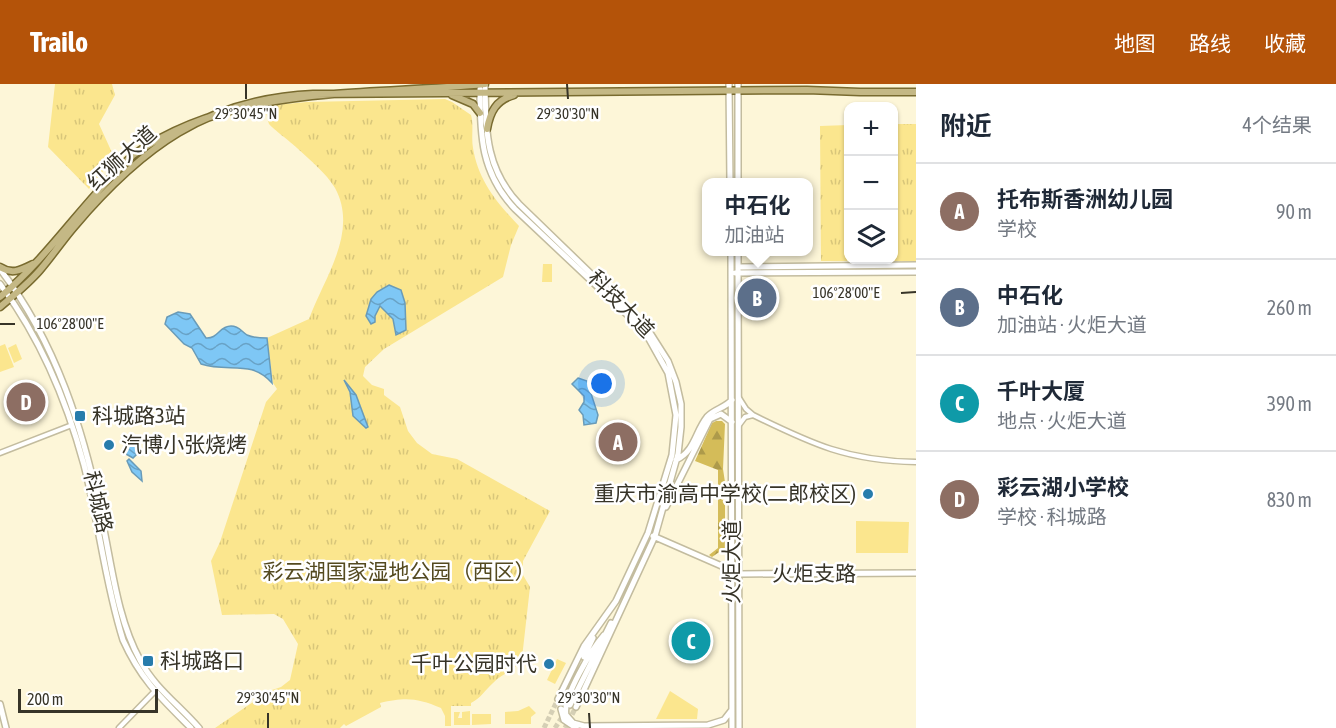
<!DOCTYPE html>
<html lang="zh">
<head>
<meta charset="utf-8">
<style>
  body { margin:0; font-family:"Asap Condensed","Noto Sans SC",sans-serif; background:#f6f6f7; color:#1f2937 }
  .controls { position:absolute; right:18px; top:18px; display:grid; overflow:hidden; border-radius:12px; box-shadow:0 2px 4px #0004 }
  .controls button { width:54px; height:54px; display:grid; place-items:center; padding:0; border:0; border-bottom:2px solid #e0e1e3; background:#fff; color:#1f2937; font:30px sans-serif }
  .scale { position:absolute; left:18px; bottom:15px; width:140px; box-sizing:border-box; padding-left:6px; border:3px solid #373428; border-top:0; font-size:16px; line-height:21px; white-space:nowrap; color:#373428; -webkit-text-stroke:4px #fff; paint-order:stroke }
  .you { position:absolute; left:602px; top:300px; width:21px; height:21px; margin:-15px; border:4px solid #fff; border-radius:50%; background:#1a73e8; box-shadow:0 0 0 9px #1a73e833 }
  .badge { display:grid; place-items:center; width:39px; height:39px; border-radius:50%; background:#b45309; color:#fff; font-size:20px; font-weight:700 }
  .pin { position:absolute; translate:-50% -50%; border:3px solid #fff; box-shadow:0 2px 6px #0006 }
  .popup { position:absolute; left:702px; top:94px; width:111px; height:78px; box-sizing:border-box; display:grid; place-content:center; border-radius:12px; background:#fff; filter:drop-shadow(0 2px 4px #0005); font-size:20px; white-space:nowrap; color:#747a83 }
  .popup b { font-size:22px; color:#1f2937 }
  .popup::after { content:''; position:absolute; left:50%; top:100%; margin-left:-12px; border:12px solid transparent; border-top-color:#fff }
  .list { margin:0; padding:0; list-style:none }
  h2 { display:flex; justify-content:space-between; align-items:center; height:78px; margin:0; padding:0 24px; font-size:26px }
  h2 small { font-size:20px; font-weight:400; color:#747a83 }
  .list li { display:grid; grid-template-columns:39px 1fr auto; gap:18px; align-items:center; box-sizing:border-box; height:96px; padding:0 24px; border-top:2px solid #e0e1e3 }
  .list b { display:block; font-size:22px; white-space:nowrap }
  .list p { margin:0; font-size:20px; white-space:nowrap; color:#747a83 }
  .list em { font-size:20px; font-style:normal; color:#747a83 }
  .icon { flex:none; width:33px; height:33px; fill:none; stroke:currentColor; stroke-width:2; stroke-linecap:round; stroke-linejoin:round }
  .map { position:relative; flex:none; width:916px; height:644px; overflow:hidden }
  header { display:flex; align-items:center; gap:36px; box-sizing:border-box; height:84px; padding:0 30px; background:#b45309; color:#fff }
  header strong { font-size:28px }
  nav { display:flex; gap:33px; margin-inline-start:auto; font-size:21px }
  main { display:flex }
  aside { flex:1; background:#fff }
  .map>svg:first-child { display:block }
</style>
</head>
<body>
<header>
<strong>Trailo</strong>
<nav><a>地图</a><a>路线</a><a>收藏</a></nav>
</header>
<main>
<div class="map">
<svg width="916" height="644" viewBox="0 0 916 644">
  <defs>
    <pattern id="forest-firs" width="22" height="20" patternUnits="userSpaceOnUse" patternTransform="scale(1.5)"><rect width="22" height="20" fill="#d4bc59"/><path d="M5 1l3.5 6h-7zM16 11l3.5 6h-7z" fill="#ad9a4a"/></pattern>
    <pattern id="park-tufts" width="24" height="20" patternUnits="userSpaceOnUse" patternTransform="scale(1.5)"><rect width="24" height="20" fill="#fbe68e"/><path d="M3 7l-1-3M5 7V3M7 7l1-3M15 17l-1-3M17 17v-4M19 17l1-3" fill="none" stroke="#d8c67a"/></pattern>
    <pattern id="water-waves" width="16" height="10" patternUnits="userSpaceOnUse" patternTransform="scale(1.5)"><rect width="16" height="10" fill="#7ec7f5"/><path d="M0 5q4-4 8 0t8 0" fill="none" stroke="#68a2c6"/></pattern>
  </defs>
  <rect width="100%" height="100%" fill="#fdf6d8"/>
  <path fill="#fbe68e" d="M543,180H552V198H542Z
    M5,260L14,283L0,288V262Z
    M16,260L22,275L14,279L8,264Z
    M856,437L909,438L908,469H856Z
    M557,575L566,579L555,600L547,596Z
    M670,607L698,625L697,635H656Z
    M529,622L536,629L531,633V640H505V628L518,627Z
    M470,627V641H454V628H460L458,634H462V628Z
    M472,630H491V640L472,641Z"/>
  <path fill="url(#forest-firs)" d="M716,337H722L725,340L723,385L726,405L718,403V386L695,377L712,339Z
    M718,414L725,417V464L712,473L709,471L718,464Z"/>
  <path fill="url(#park-tufts)" d="M55,0H112L115,11L99,40L114,73L89,105L48,63Z
    M445,15L452,18L471,31C474,41 471,53 473,64C478,96 497,119 519,142L511,161L503,193L384,265L365,283L363,292L372,301L384,305V311L400,323L408,347L417,359L432,370L457,375L550,427L523,477V491L530,503L522,574C516,587 502,589 493,599C484,607 482,613 471,619V622H451V642H445V632L441,624C417,614 406,613 380,619L381,623L346,642L344,640L340,644H215L269,607L281,603L290,596L298,560L283,535L274,530L222,531L211,477L220,458L266,318L277,305L273,299L267,254L309,235C324,194 359,148 335,104C326,89 310,76 297,64C291,58 273,45 269,40C267,35 266,27 265,22L307,18Z
    M894,40H916V177H821L820,42L848,41V176H894Z"/>
  <path fill="url(#water-waves)" stroke="#699bb8" stroke-width="1.5" d="M389,201L401,206L405,219L406,246L396,251L393,235L380,222L375,232V238L371,240L366,232L371,215L377,208Z
    M178,228L190,230L206,254C218,255 219,242 231,242C239,242 241,247 247,251C253,254 260,254 267,254L272,299C251,275 229,289 201,280L192,264L184,260L165,240L167,233Z
    M578,294L587,297L598,331L596,339L584,341L583,331L579,326L584,318V312L572,300Z
    M344,296L356,311L368,343L366,344L353,332L350,308Z
    M132,356L136,359L139,368L133,374L126,370L128,358Z
    M129,375L141,387L142,397L132,388L127,377Z"/>
  <g fill="none" stroke-linecap="round" stroke-linejoin="round">
    <path stroke="#d5cfb5" stroke-width="5" stroke-dasharray="5 2.5" stroke-linecap="butt" d="M544,644L558,615
      M555,644L564,630
      M565,644L576,623"/>
    <defs>
      <path id="street" d="M753,331C812,360 848,377 916,378
        M739,341L745,333L753,331L746,325L739,314
        M0,369L72,341
        M119,644L156,606"/>
      <path id="secondary" d="M485,0C486,47 485,84 519,120L647,244L668,277L676,298L681,320V343L678,370L655,452L576,623
        M729,0L730,98
        M738,0V98
        M480,5C480,52 481,89 515,125L637,240L649,255L668,289L676,331L672,371L648,449L616,517L584,562L558,615
        M731,168L732,644
        M738,168L739,644
        M738,183L916,181
        M0,185C56,258 84,347 102,436C112,482 117,534 140,576C154,603 179,621 199,644
        M735,189L916,188
        M0,200C40,253 67,318 84,381C99,439 105,499 123,556C141,596 161,614 191,644
        M676,376C695,367 695,348 707,333C714,325 725,324 732,316
        M666,423L710,335L721,330L732,338
        M653,452L740,490L916,489
        M604,551C592,565 562,614 566,631L573,639L584,642L708,641L724,636L731,627
        M584,573L593,554
        M0,620L6,644
        M570,621L611,539
        M561,625L564,636L576,644"/>
      <path id="primary" d="M452,11L473,20L480,29
        M487,45C490,28 496,16 514,11
        M0,183C12,191 21,186 33,180
        M0,213C49,173 86,114 133,71C234,0 363,12 485,0
        M0,223C14,211 28,200 40,186C52,172 62,157 74,143C141,64 206,15 313,10L807,6L860,8H916"/>
    </defs>
    <use href="#street" stroke="#c3bc9f" stroke-width="7"/>
    <use href="#secondary" stroke="#c3bc9f" stroke-width="8"/>
    <use href="#primary" stroke="#796b2f" stroke-width="9"/>
    <use href="#street" stroke="#fff" stroke-width="4"/>
    <use href="#secondary" stroke="#fff" stroke-width="5"/>
    <use href="#primary" stroke="#c4b885" stroke-width="6"/>
  </g>
  <path fill="none" stroke="#373428" stroke-width="2" d="M246,0V15M567,0L568,15M901,209L916,208M0,240H15M268,629V644M589,629L590,644"/>
  <g fill="#277cac" stroke="#fff" stroke-width="2">
    <rect x="74" y="326" width="12" height="12" rx="3"/>
    <circle cx="109" cy="361" r="6"/>
    <circle cx="868" cy="410" r="6"/>
    <rect x="142" y="571" width="12" height="12" rx="3"/>
    <circle cx="549" cy="580" r="6"/>
  </g>
  <g text-anchor="middle" stroke-width="5" stroke-linejoin="round" paint-order="stroke">
    <g font-size="21" fill="#373428" stroke="#fff">
      <text transform="translate(122 74) rotate(-42)" y="7">红狮大道</text>
      <text transform="translate(621 220) rotate(46)" y="7">科技大道</text>
      <text transform="translate(98 418) rotate(77)" y="7">科城路</text>
      <text transform="translate(732 478) rotate(-90)" y="7">火炬大道</text>
      <text x="814" y="497">火炬支路</text>
    </g>
    <g font-size="21" fill="#373428" stroke="#fff" text-anchor="start">
      <text x="92" y="339">科城路3站</text>
      <text x="121" y="368">汽博小张烧烤</text>
      <text x="856" y="417" text-anchor="end">重庆市渝高中学校(二郎校区)</text>
      <text x="160" y="584">科城路口</text>
      <text x="537" y="587" text-anchor="end">千叶公园时代</text>
    </g>
    <g font-size="21" fill="#544a20" stroke="#fff">
      <text x="399" y="495">彩云湖国家湿地公园（西区）</text>
    </g>
  </g>
  <g font-size="15" text-anchor="middle" fill="#373428" stroke="#fff" stroke-width="5" stroke-linejoin="round" paint-order="stroke">
    <text x="246" y="35">29°30'45"N</text>
    <text x="568" y="35">29°30'30"N</text>
    <text x="846" y="214">106°28'00"E</text>
    <text x="70" y="245">106°28'00"E</text>
    <text x="268" y="619">29°30'45"N</text>
    <text x="589" y="619">29°30'30"N</text>
  </g>
</svg>
<div class="controls">
<button>+</button>
<button>−</button>
<button><svg class="icon" aria-label="layers" viewBox="0 0 24 24"><path d="M12 4l9 5-9 5-9-5zM3 14l9 5 9-5"/></svg></button>
</div>
<div class="scale">200 m</div>
<div class="you"></div>
<div class="pin badge" style="left:618px;top:358px;background:#8d6e63">A</div>
<div class="pin badge" style="left:757px;top:214px;background:#5c6f8a">B</div>
<div class="popup"><b>中石化</b>加油站</div>
<div class="pin badge" style="left:691px;top:557px;background:#0f9aa8">C</div>
<div class="pin badge" style="left:26px;top:318px;background:#8d6e63">D</div>
</div>
<aside>
<h2>附近<small>4个结果</small></h2>
<ul class="list">
<li><span class="badge" style="background:#8d6e63">A</span><div><b>托布斯香洲幼儿园</b><p>学校</p></div><em>90 m</em></li>
<li><span class="badge" style="background:#5c6f8a">B</span><div><b>中石化</b><p>加油站 · 火炬大道</p></div><em>260 m</em></li>
<li><span class="badge" style="background:#0f9aa8">C</span><div><b>千叶大厦</b><p>地点 · 火炬大道</p></div><em>390 m</em></li>
<li><span class="badge" style="background:#8d6e63">D</span><div><b>彩云湖小学校</b><p>学校 · 科城路</p></div><em>830 m</em></li>
</ul>
</aside>
</main>
</body>
</html>
